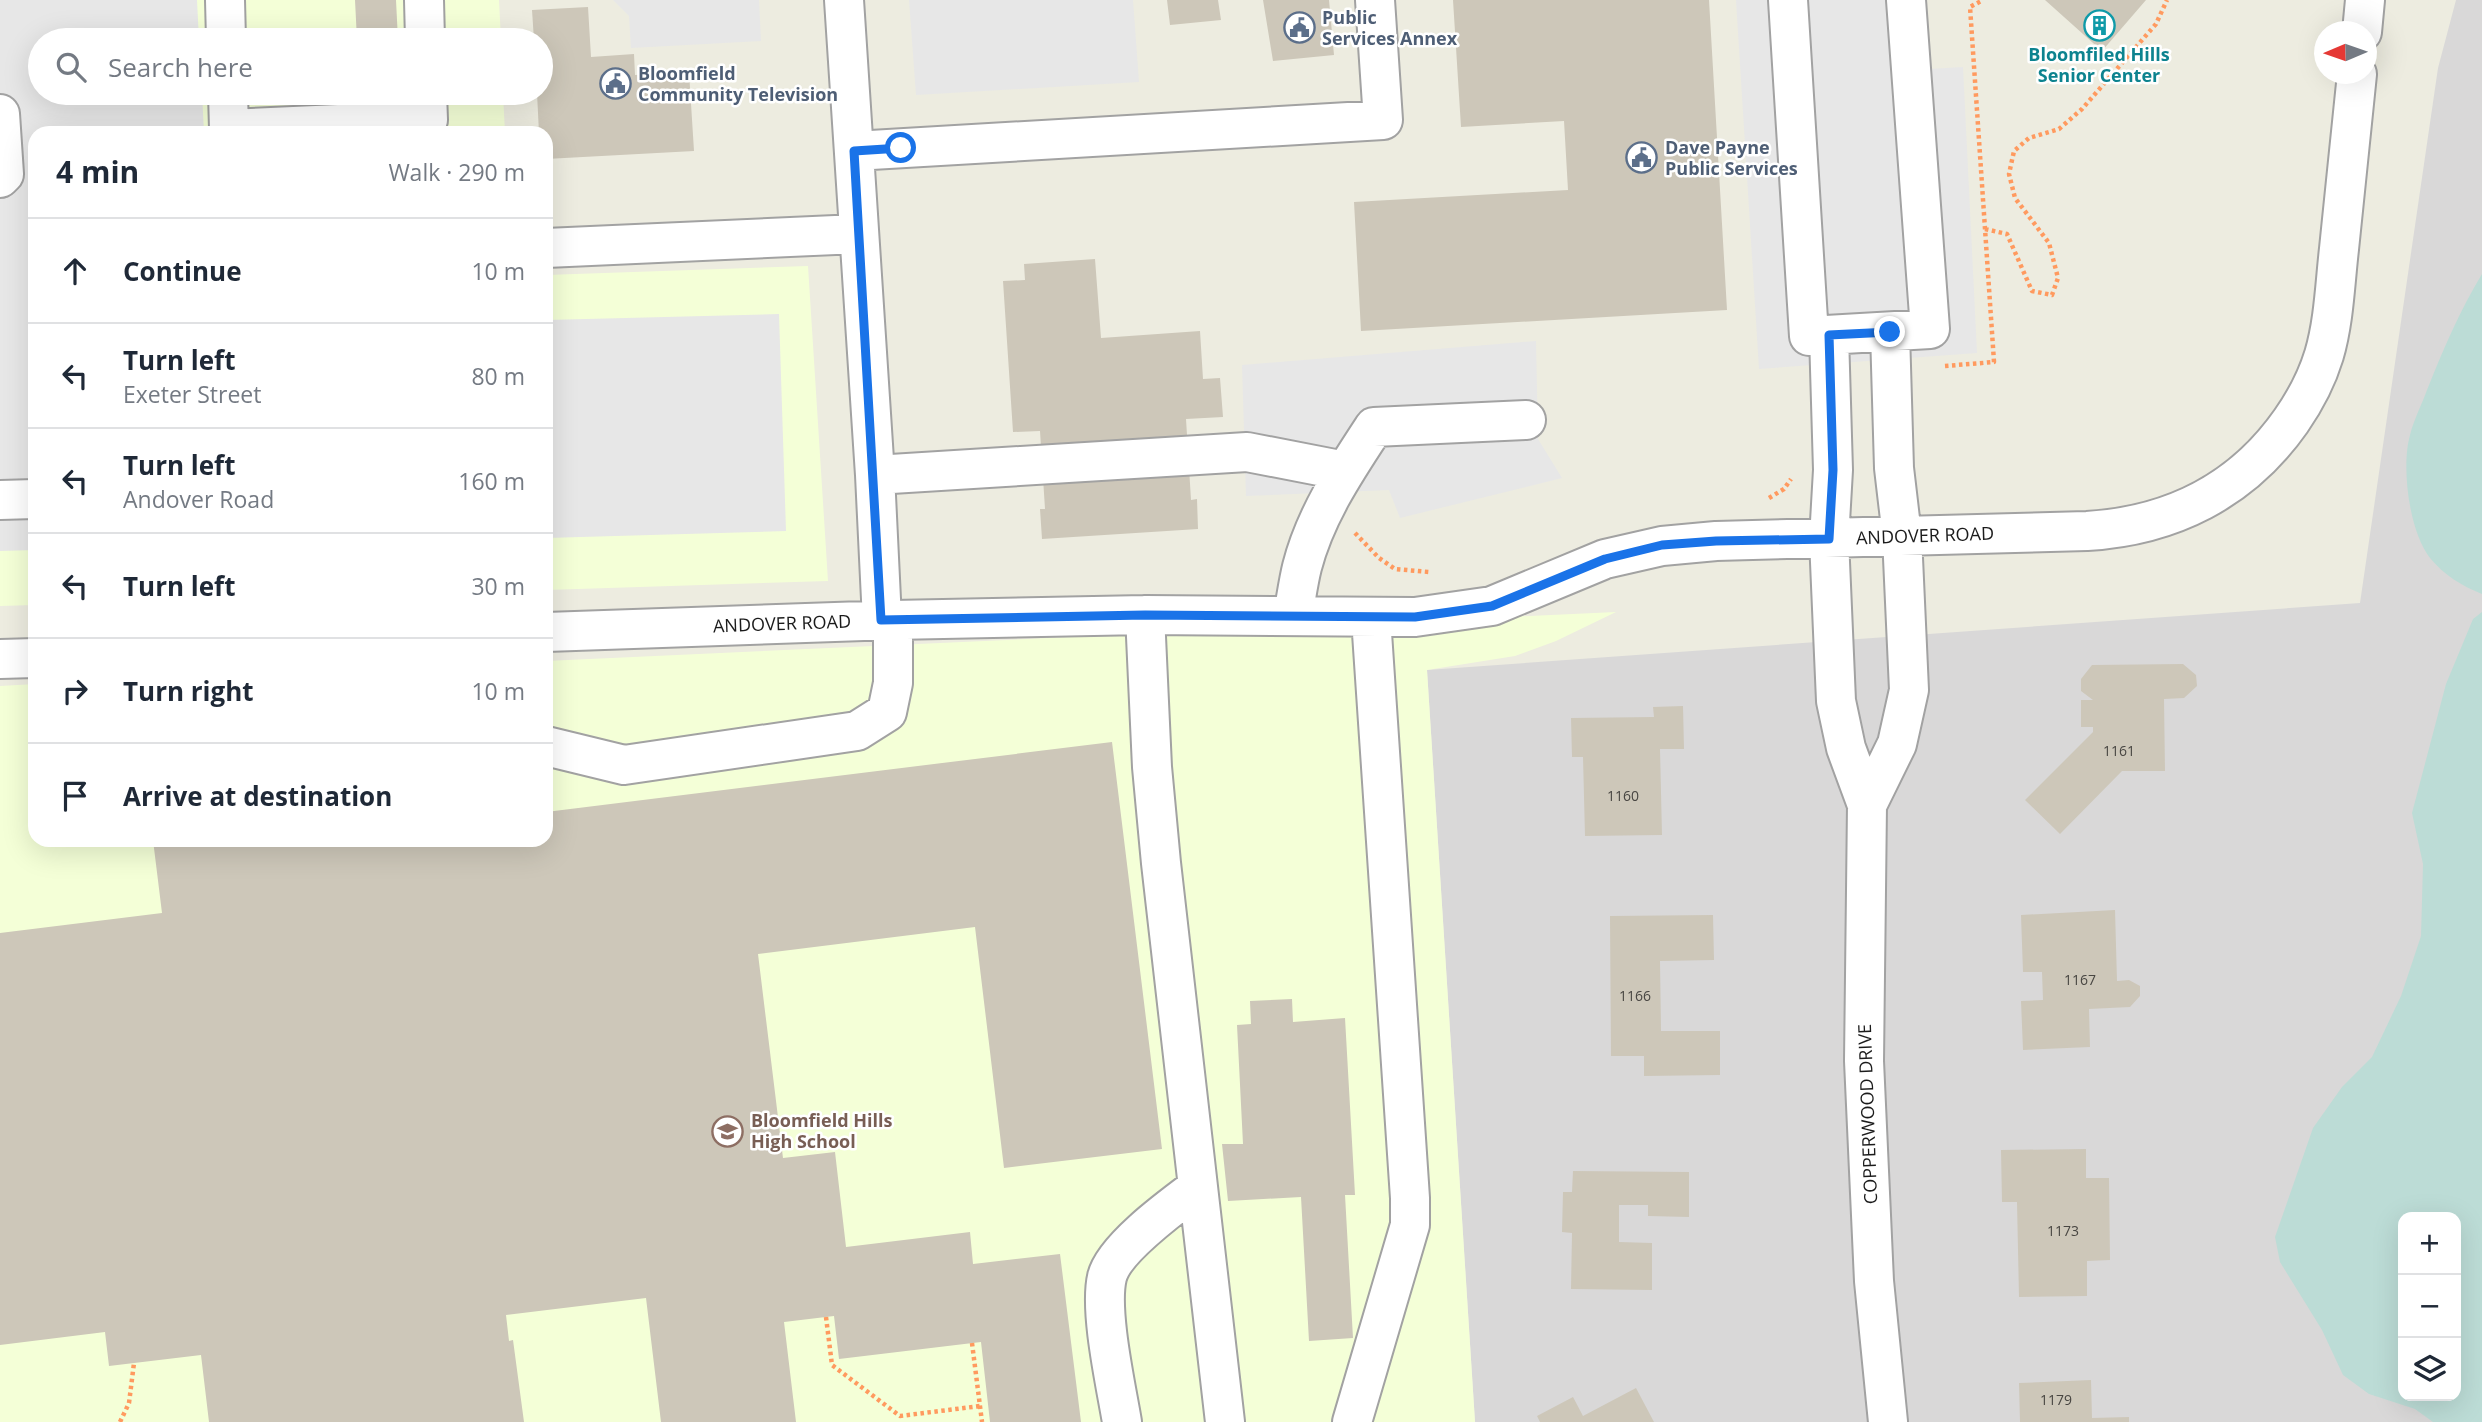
<!DOCTYPE html>
<html lang="en">
<head>
<meta charset="utf-8">
<style>
  body { margin:0; font-family:"Open Sans",sans-serif; background:#f6f6f7; color:#1f2937 }
  .controls { position:absolute; right:21px; bottom:21px; display:grid; overflow:hidden; border-radius:14px; box-shadow:0 7px 28px #0002 }
  .controls button { width:63px; height:63px; display:grid; place-items:center; padding:0; border:0; border-bottom:2px solid #e0e1e3; background:#fff; color:#1f2937; font:35px sans-serif }
  .compass { position:absolute; left:2314px; top:21px; width:63px; height:63px; border-radius:50%; background:#fff; box-shadow:0 7px 28px #0002; rotate:268deg }
  .stop { position:absolute; width:21px; height:21px; margin:-16px; border:5px solid #1a73e8; border-radius:50%; background:#fff }
  .stop.end { background:#1a73e8; border-color:#fff; box-shadow:0 2px 7px #0008 }
  .list { margin:0; padding:0; list-style:none }
  h2 { display:flex; justify-content:space-between; align-items:center; height:91px; margin:0; padding:0 28px; font-size:30px }
  h2 small { font-size:23px; font-weight:400; color:#747a83 }
  .list li { display:grid; grid-template-columns:46px 1fr auto; gap:21px; align-items:center; box-sizing:border-box; height:105px; padding:0 28px; border-top:2px solid #e0e1e3 }
  .list b { display:block; font-size:26px; white-space:nowrap }
  .list p { margin:0; font-size:23px; white-space:nowrap; color:#747a83 }
  .list em { font-size:23px; font-style:normal; color:#747a83 }
  .icon { flex:none; width:38px; height:38px; fill:none; stroke:currentColor; stroke-width:2; stroke-linecap:round; stroke-linejoin:round }
  .map { position:relative; flex:none; width:2482px; height:1422px; overflow:hidden }
  .search { position:absolute; background:#fff; box-shadow:0 7px 28px #0002; left:28px; top:28px; width:525px; height:77px; display:flex; align-items:center; gap:18px; box-sizing:border-box; padding:0 24px; border-radius:38px; color:#747a83; font-size:26px }
  .panel { position:absolute; background:#fff; box-shadow:0 7px 28px #0002; left:28px; top:126px; width:525px; height:721px; border-radius:21px }
  .map>svg:first-child { display:block }
</style>
</head>
<body>
<div class="map">
<svg width="2482" height="1422" viewBox="0 0 2482 1422">
  <rect width="100%" height="100%" fill="#edece0"/>
  <path fill="#d9d8d8" fill-rule="evenodd" d="M2456,0H2482V1422H1475L1427,670L2360,603L2438,68ZM2403,1217H2456V1396H2403Z"/>
  <path fill="#f4ffd7" d="M0,0H499L501,40H40V93H503L505,133H35V605L0,606Z
    M808,266L828,581L546,590V275Z
    M1616,612L1556,641L1515,656L1427,670L1475,1422H0V686L35,684V840H546V661Z"/>
  <path fill="#bcdcd6" fill-rule="evenodd" d="M2482,274V594C2462,586 2444,575 2430,558C2409,531 2401,467 2410,435C2414,419 2422,404 2427,390C2443,350 2460,310 2482,274Z
    M2482,612V1422H2433L2415,1409L2369,1394L2343,1375L2322,1330L2280,1262L2275,1237L2313,1128L2342,1087L2372,1057L2401,996L2421,936L2423,864L2412,813L2446,684L2473,619ZM2403,1217H2456V1396H2403Z"/>
  <path fill="#e7e7e7" d="M0,0H197L199,40H40V93H202L204,133H35V550L0,551Z
    M613,0H759L761,41L631,48L629,16Z
    M909,0H1133L1139,82L916,95Z
    M1736,0H1925L1929,69L1963,67L1977,353L1759,369Z
    M779,314L786,531L546,538V320Z
    M1536,341L1538,439L1562,478L1400,518L1389,490L1246,496L1242,365Z"/>
  <path fill="#cdc7b9" d="M355,0H396L398,40H357Z
    M1167,0H1218L1221,20L1170,25Z
    M1263,0H1329L1334,55L1273,61Z
    M1453,0H1709L1727,310L1361,331L1354,202L1568,190L1564,121L1461,127Z
    M2045,0H2146L2102,51Z
    M588,7L591,57L634,54L635,75L689,72L694,151L546,159V133H539L537,93H541V40H534L532,10Z
    M1095,259L1101,338L1200,331L1203,379L1220,378L1223,417L1186,419L1191,500L1197,499L1198,529L1042,539L1040,509H1045L1040,431L1013,432L1003,281L1025,280L1024,264Z
    M2183,664L2196,675L2197,686L2184,698L2164,699L2165,771H2122L2060,834L2025,800L2093,732V727H2081V700H2093L2081,691V679L2092,665Z
    M1683,706L1684,749H1660L1662,835L1585,836L1583,757H1572L1571,718L1654,717L1653,707Z
    M1112,742L1162,1149L1004,1168L975,927L758,954L783,1158L835,1152L846,1247L970,1232L973,1264L1060,1254L1081,1422H990L981,1342L839,1359L834,1316L784,1322L796,1422H661L646,1298L506,1315L509,1341L513,1340L524,1422H209L201,1355L109,1366L105,1332L0,1345V933L162,913L153,840H546V812Z
    M2115,910L2117,981L2129,980L2140,986V996L2130,1007L2089,1009L2090,1047L2023,1050L2021,1001L2043,1000L2042,972H2023L2021,915Z
    M1713,915L1714,960L1660,961L1661,1031H1720V1075L1644,1076V1056H1611L1610,916Z
    M1292,999L1293,1022L1345,1018L1355,1195H1345L1353,1338L1309,1341L1301,1197L1228,1201L1222,1144H1243L1237,1025L1251,1024L1250,1001Z
    M2086,1149V1178H2109L2110,1260L2087,1261V1296L2019,1297L2017,1202H2002L2001,1150Z
    M1573,1171L1689,1172V1217L1648,1216V1205H1619V1242L1652,1243V1290L1571,1289L1572,1233L1562,1232L1563,1192H1572Z
    M2091,1380L2092,1418L2129,1417V1422H2020L2019,1383Z
    M1636,1388L1654,1422H1540L1537,1416L1573,1397L1583,1416Z"/>
  <g fill="none" stroke-linecap="round" stroke-linejoin="round">
    <defs>
      <path id="minor" d="M225,0L226,40
        M424,0L425,40
        M844,0L875,475L882,620
        M1788,0L1809,336L1930,329L1906,0
        M2362,32L2365,0
        M228,93L229,129L428,120L427,93
        M0,114L4,174L0,178
        M854,151L1383,120L1375,0
        M546,248L858,234
        M1829,335L1833,470L1829,539L1836,701L1846,748L1867,805L1864,1061L1874,1281L1888,1422
        M875,475L1247,452L1345,471
        M0,500L35,499
        M1293,615C1296,600 1298,583 1302,567C1315,516 1345,471 1374,427L1526,420
        M546,632L893,620L1145,615L1415,617L1492,606L1605,559L1662,546L1716,541L2087,531C2171,526 2242,491 2291,421C2305,401 2317,378 2324,355C2334,321 2335,284 2339,249C2345,190 2351,132 2357,74
        M0,659L35,658
        M546,746L624,765L857,731L887,712L893,683V620
        M1867,805L1897,744L1909,690L1902,536L1894,468L1890,332
        M1198,1187L1225,1422
        M1122,1422C1116,1386 1099,1311 1107,1277C1114,1248 1174,1205 1198,1187L1161,863L1152,767L1145,615
        M1352,1422L1410,1225V1198L1371,618"/>
    </defs>
    <use href="#minor" stroke="#a2a2a2" stroke-width="42"/>
    <path stroke="#ff9a5f" stroke-width="4.5" stroke-dasharray="3.5 3.5" stroke-linecap="butt" d="M1985,229L2007,234L2032,291L2052,295L2058,278L2049,243L2015,198L2009,174L2014,151L2029,138L2059,129L2082,109L2156,24L2167,0
      M1945,366L1994,362L1970,7L1983,0
      M1769,498L1784,489L1791,479
      M1355,533L1379,558L1395,569L1429,572
      M826,1317L832,1365L900,1416L980,1406
      M972,1343L982,1422
      M120,1422L129,1403L134,1363"/>
    <use href="#minor" stroke="#fff" stroke-width="38"/>
  </g>
  <g fill="none" stroke-linecap="round" stroke-linejoin="round">
    <path stroke="#1a73e8" stroke-width="9" d="M901,148L854,151L881,620L1145,615L1415,617L1492,606L1605,559L1662,545L1716,541L1829,539L1833,470L1829,335L1890,332"/>
  </g>
  <defs>
    <symbol id="building-ring" viewBox="-11 -11 22 22"><circle r="9.5" fill="#fff" stroke="#0f9aa8" stroke-width="1.5"/><path d="M-4-6H4V6H1V3H-1V6H-4ZM-2.5-4.3h1.7v1.8h-1.7ZM.8-4.3h1.7v1.8H.8ZM-2.5-1h1.7V.8h-1.7ZM.8-1h1.7V.8H.8Z" fill="#0f9aa8"/></symbol>
    <symbol id="civic-ring" viewBox="-11 -11 22 22"><circle r="9.5" fill="#fff" stroke="#5c6f8a" stroke-width="1.5"/><path d="M-.6-6.5H3V-4.5H.6V-3L4-1V1h2V6H-6V1h2V-1L-.6-3ZM-1.2 2.5V6h2.4V2.5Z" fill="#5c6f8a"/></symbol>
    <symbol id="school-ring" viewBox="-11 -11 22 22"><circle r="9.5" fill="#fff" stroke="#8d6e63" stroke-width="1.5"/><path d="M0-5L7-2L0 1L-7-2ZM-4 1L0 2.5L4 1V4Q0 6-4 4Z" fill="#8d6e63"/></symbol>
  </defs>
  <g fill-rule="evenodd">
    <use href="#building-ring" x="2082" y="8" width="35" height="35"/>
    <use href="#civic-ring" x="1282" y="10" width="35" height="35"/>
    <use href="#civic-ring" x="598" y="66" width="35" height="35"/>
    <use href="#civic-ring" x="1624" y="140" width="35" height="35"/>
    <use href="#school-ring" x="710" y="1114" width="35" height="35"/>
  </g>
  <g text-anchor="middle" stroke-width="5" stroke-linejoin="round" paint-order="stroke">
    <g font-size="14" fill="#484642">
      <text x="2119" y="756">1161</text>
      <text x="1623" y="801">1160</text>
      <text x="2080" y="985">1167</text>
      <text x="1635" y="1001">1166</text>
      <text x="2063" y="1236">1173</text>
      <text x="2056" y="1405">1179</text>
    </g>
    <g font-size="18" font-weight="bold" fill="#4e5e75" stroke="#fff" text-anchor="start">
      <text x="1322" y="24">Public<tspan x="1322" dy="21">Services Annex</tspan></text>
      <text x="638" y="80">Bloomfield<tspan x="638" dy="21">Community Television</tspan></text>
      <text x="1665" y="154">Dave Payne<tspan x="1665" dy="21">Public Services</tspan></text>
    </g>
    <g font-size="18" font-weight="bold" fill="#0d838f" stroke="#fff">
      <text x="2099" y="61">Bloomfiled Hills<tspan x="2099" dy="21">Senior Center</tspan></text>
    </g>
    <g font-size="18" fill="#1b1b1b" stroke="#fff">
      <text transform="translate(1925 536) rotate(-2)" y="6">ANDOVER ROAD</text>
      <text transform="translate(782 624) rotate(-2)" y="6">ANDOVER ROAD</text>
      <text transform="translate(1868 1114) rotate(-92)" y="6">COPPERWOOD DRIVE</text>
    </g>
    <g font-size="18" font-weight="bold" fill="#785e54" stroke="#fff" text-anchor="start">
      <text x="751" y="1127">Bloomfield Hills<tspan x="751" dy="21">High School</tspan></text>
    </g>
  </g>
</svg>
<div class="controls">
<button>+</button>
<button>−</button>
<button><svg class="icon" aria-label="layers" viewBox="0 0 24 24"><path d="M12 4l9 5-9 5-9-5zM3 14l9 5 9-5"/></svg></button>
</div>
<svg class="compass" viewBox="-18 -18 36 36"><path d="M0-13l5 13h-10z" fill="#e53935"/><path d="M0 13l5-13h-10z" fill="#747a83"/></svg>
<div class="stop" style="left:901px;top:148px"></div>
<div class="stop end" style="left:1890px;top:332px"></div>
<div class="search"><svg class="icon" aria-label="search" viewBox="0 0 24 24"><circle cx="10" cy="10" r="6"/><path d="M15 15l6 6"/></svg>Search here</div>
<section class="panel">
<h2>4 min<small>Walk · 290 m</small></h2>
<ul class="list">
<li><svg class="icon" aria-label="ahead" viewBox="0 0 24 24"><path d="M12 20V5M6 11l6-6 6 6"/></svg><div><b>Continue</b></div><em>10 m</em></li>
<li><svg class="icon" aria-label="left" viewBox="0 0 24 24"><path d="M17 20v-9H6M10 6l-5 5 5 5"/></svg><div><b>Turn left</b><p>Exeter Street</p></div><em>80 m</em></li>
<li><svg class="icon" aria-label="left" viewBox="0 0 24 24"><path d="M17 20v-9H6M10 6l-5 5 5 5"/></svg><div><b>Turn left</b><p>Andover Road</p></div><em>160 m</em></li>
<li><svg class="icon" aria-label="left" viewBox="0 0 24 24"><path d="M17 20v-9H6M10 6l-5 5 5 5"/></svg><div><b>Turn left</b></div><em>30 m</em></li>
<li><svg class="icon" aria-label="right" viewBox="0 0 24 24"><path d="M7 20v-9h11M14 6l5 5-5 5"/></svg><div><b>Turn right</b></div><em>10 m</em></li>
<li><svg class="icon" aria-label="arrive" viewBox="0 0 24 24"><path d="M6 21V4h12l-3 4 3 4H6"/></svg><div><b>Arrive at destination</b></div></li>
</ul>
</section>
</div>
</body>
</html>
